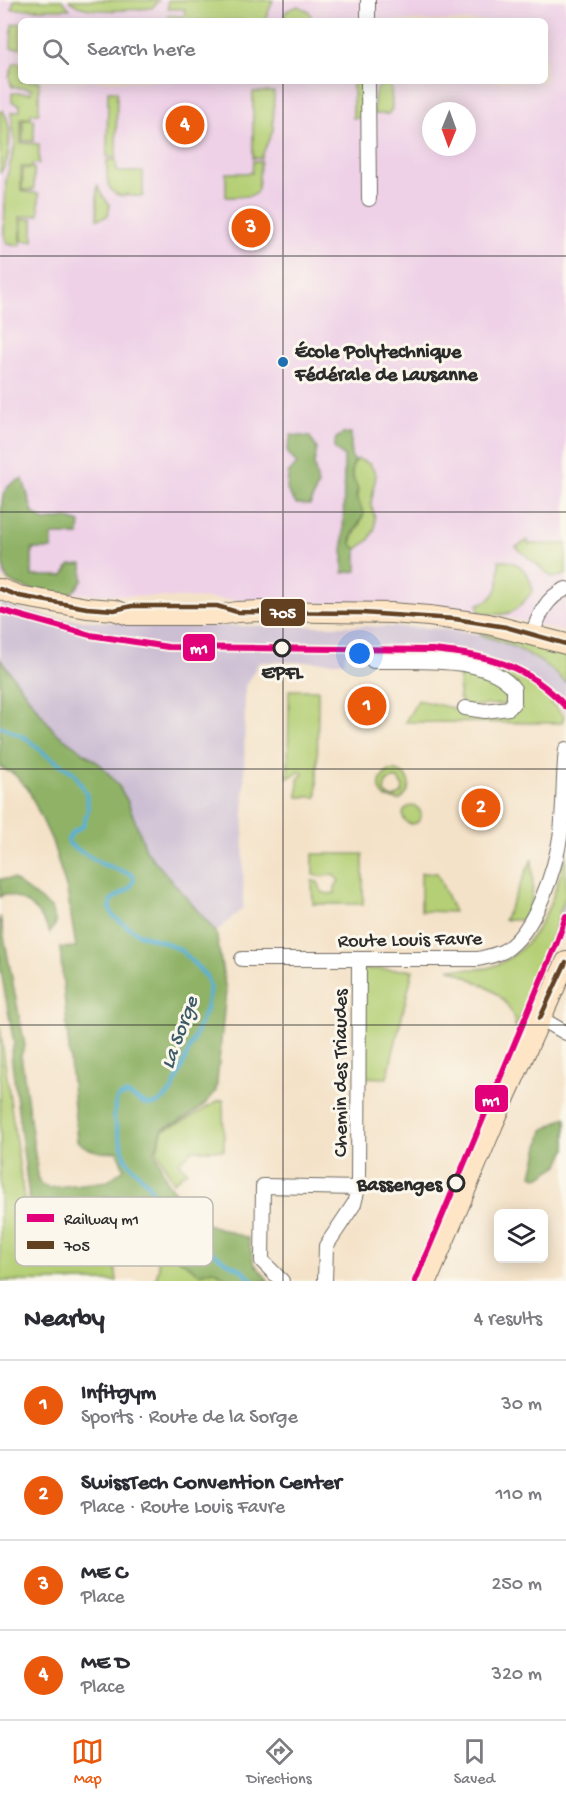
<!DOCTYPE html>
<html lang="en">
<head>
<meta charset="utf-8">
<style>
  body { margin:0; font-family:"Gochi Hand",sans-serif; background:#f2f2f3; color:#2b2b33 }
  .controls { position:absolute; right:18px; bottom:18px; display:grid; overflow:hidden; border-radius:9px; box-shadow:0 3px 15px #0003 }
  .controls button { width:54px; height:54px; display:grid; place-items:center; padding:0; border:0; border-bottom:2px solid #e1e1e2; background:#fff; color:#2b2b33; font:30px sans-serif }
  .compass { position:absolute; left:422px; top:102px; width:54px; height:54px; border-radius:50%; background:#fff; box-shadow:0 3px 15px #0003; rotate:181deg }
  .you { position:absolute; left:360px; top:654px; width:21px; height:21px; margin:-15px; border:4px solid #fff; border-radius:50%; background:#1a73e8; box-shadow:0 0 0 9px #1a73e833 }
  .badge { display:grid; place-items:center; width:39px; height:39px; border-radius:50%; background:#ea580c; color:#fff; font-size:20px; font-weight:700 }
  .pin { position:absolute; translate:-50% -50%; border:3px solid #fff; box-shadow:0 2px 6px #0006 }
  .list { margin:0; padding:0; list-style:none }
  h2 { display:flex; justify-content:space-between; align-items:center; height:78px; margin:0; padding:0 24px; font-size:26px }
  h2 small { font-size:20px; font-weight:400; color:#7c7c81 }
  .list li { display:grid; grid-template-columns:39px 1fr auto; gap:18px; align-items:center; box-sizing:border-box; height:90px; padding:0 24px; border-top:2px solid #e1e1e2 }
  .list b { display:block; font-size:22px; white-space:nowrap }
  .list p { margin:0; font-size:20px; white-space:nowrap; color:#7c7c81 }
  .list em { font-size:20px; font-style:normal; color:#7c7c81 }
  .icon { flex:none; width:33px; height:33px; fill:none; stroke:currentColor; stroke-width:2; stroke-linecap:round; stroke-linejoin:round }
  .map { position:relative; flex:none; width:566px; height:1281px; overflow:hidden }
  .search { position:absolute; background:#fff; box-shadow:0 3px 15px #0003; left:18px; right:18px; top:18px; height:66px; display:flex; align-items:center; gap:15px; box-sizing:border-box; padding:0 21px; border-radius:9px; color:#7c7c81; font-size:22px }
  .sheet { height:438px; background:#fff }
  nav { display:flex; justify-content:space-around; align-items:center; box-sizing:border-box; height:84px; border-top:2px solid #e1e1e2; background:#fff; font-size:16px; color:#7c7c81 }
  nav a { display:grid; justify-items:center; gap:3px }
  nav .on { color:#ea580c }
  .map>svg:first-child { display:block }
</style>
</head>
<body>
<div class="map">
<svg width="566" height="1281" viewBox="0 0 566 1281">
  <rect width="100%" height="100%" fill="#fbf7ec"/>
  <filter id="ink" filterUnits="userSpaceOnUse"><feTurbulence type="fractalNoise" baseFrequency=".0167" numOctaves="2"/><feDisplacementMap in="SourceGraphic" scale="12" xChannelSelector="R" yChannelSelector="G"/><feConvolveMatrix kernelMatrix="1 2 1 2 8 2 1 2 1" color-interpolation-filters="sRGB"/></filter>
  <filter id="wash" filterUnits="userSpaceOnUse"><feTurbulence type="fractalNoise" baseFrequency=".008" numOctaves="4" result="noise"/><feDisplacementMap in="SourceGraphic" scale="24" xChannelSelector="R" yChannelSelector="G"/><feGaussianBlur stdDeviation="1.35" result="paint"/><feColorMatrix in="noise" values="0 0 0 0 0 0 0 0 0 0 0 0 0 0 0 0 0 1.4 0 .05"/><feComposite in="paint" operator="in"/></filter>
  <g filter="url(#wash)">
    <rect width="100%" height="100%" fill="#f4e2c8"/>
    <path fill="#eed0e7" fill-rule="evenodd" d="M0,0H566V632L478,610L66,593L15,584L0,577ZM21,21H545V81H21ZM431,111H467V147H431Z"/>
    <path fill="#ccbed3" d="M0,601L15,608L56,618L103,622L195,624L196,626H357L435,628L470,633L509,643L529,654L550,668L566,683V714L558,705H557L542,691L518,675L498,666L461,657L345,654V662H259L245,687L243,908L216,932L147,852L127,800L118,785L101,765L54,731L0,659Z
      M566,895V928L562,937L553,934Z"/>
    <path fill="#b4cf75" stroke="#707d50" stroke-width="1.5" fill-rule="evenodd" d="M14,0H62L70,9H12Z
      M69,0H159L152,8C133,10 81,15 69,0Z
      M168,0H273L265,21H168V15L184,17L185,9H168Z
      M298,6L309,11L313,21H283L286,11Z
      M21,23V48H11L12,24Z
      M14,63H21V81H39V113H31V118H21V143L39,144V164H32V167H21V191L39,194V215L20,217L21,245L7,244L4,233L6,180L15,145L11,112L20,111V105L12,102V93H31V89L12,87L9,77Z
      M353,81H361V118H353Z
      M391,83L392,109L388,114H374C374,99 372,83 391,83Z
      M108,91H117L116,158L107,157Z
      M253,92H274L273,130L261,158H253Z
      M0,111H3C13,124 11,161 0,173Z
      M23,119H34V141H23Z
      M107,160H116L117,172H143V196H129L126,194V196C104,196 107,176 107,160Z
      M253,161H261C255,195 267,197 226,197V173H252Z
      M23,168H34V190H22Z
      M97,184L101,193L110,206L108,215L103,218L97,219Z
      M22,219H33V241H22Z
      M358,459L370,464L376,475L371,504L375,518V528L369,540L357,549L351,544C353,534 362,524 362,515C362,505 355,499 358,489C354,480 351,475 353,465Z
      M528,540V544H566V575L553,578L516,547Z
      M499,560C520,561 528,570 533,590C516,614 508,618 479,612L478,604C502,599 499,579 499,560Z
      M481,633L527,643L566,656V683C542,658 514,644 480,635Z
      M460,657L511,672L533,684L553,701L551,703L564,716L562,723L405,722L418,700L474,713H497L517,694L460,659Z
      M460,665L506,684L510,704L465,706L459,698Z
      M289,690H318L317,797H298V779L303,774L301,771L288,778Z
      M390,771C410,769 416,791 399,800L386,798C376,789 378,777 390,771ZM392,779H398L403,787L402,793L394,798L388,796L384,791L386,782Z
      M403 815a9 9 0 1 1 18 0a9 9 0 1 1-18 0Z
      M566,850V895L553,934L516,1029C511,991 479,984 449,968C462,969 478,971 491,967C538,952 557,894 566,850Z
      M313,854H363V904H313L312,881L318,882L322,892L328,894L335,893V887L339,881L333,874L321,877L313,875Z
      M532,859C532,878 537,906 521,920H504Z
      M421,873H437L454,912L421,911Z
      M363,969L413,970L387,1078L362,1077Z
      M0,1027L25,1207L107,1198L117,1281H0Z
      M223,1100L224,1150H193L179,1162L187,1171L173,1182L157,1150L163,1130L188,1119L218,1101Z
      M153,1235L156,1237L165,1249L214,1270L231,1281H155L159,1268Z"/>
    <path fill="#8fb266" stroke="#5d6e48" stroke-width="1.5" d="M345,433H351V456L355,461C348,471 354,480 358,489L356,496L364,514L352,536L351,544L357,549V571L343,573L344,457L334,448L336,438Z
      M291,435L310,437L317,449L314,464L318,485L310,505L296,504L287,490L288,474L297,464L287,452Z
      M23,479L33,513L45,521L66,518L80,523L79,535H52V549H32V576H63L70,565L82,564L83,580L75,590L66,596C52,593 15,589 7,579C1,572 0,506 3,496C6,486 14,481 23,479Z
      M0,659L54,731L101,765L118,785L127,800L147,852L216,932L226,991L216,1091C202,1111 184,1120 162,1129L155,1151L168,1184L198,1221L248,1238L254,1263L269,1281H231L214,1270L200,1274L165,1249L156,1237L153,1235L144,1213L115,1218L108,1196L30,1205L11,1055L14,1043L0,966V916L25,1046L21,1055L39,1182L48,1188L108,1181L124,1169L117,1151C102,1155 89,1151 77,1141L60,948L76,947L67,891L52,841L28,789L14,774L0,767Z
      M0,879H13L51,908L56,923L50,933C40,912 29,899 4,894L0,897Z
      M566,1117V1149L559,1165L539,1178L532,1175L543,1130Z"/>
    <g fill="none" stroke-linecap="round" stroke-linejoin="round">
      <path stroke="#59b1d6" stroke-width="4" d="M0,726L26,738L45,754L74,773L86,793L87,800L88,810L83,826L73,832L68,839L70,845L102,864L133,875L134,880L130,888L111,900L110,909L113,916L125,925L139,934L166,943L182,951L206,976L210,987L206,1009L172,1091C151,1113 149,1105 127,1094L118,1097L115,1105L114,1119L126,1160L148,1184L159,1205L178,1228L228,1263L242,1270L253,1281"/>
    </g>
  </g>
  <g filter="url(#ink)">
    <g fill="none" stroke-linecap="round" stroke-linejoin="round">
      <defs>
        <path id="street" d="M368,21V0
          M368,81L369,199
          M532,634C539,616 546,597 566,589
          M373,661C412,662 488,654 514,689V702L509,708L485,711L465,708
          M242,959H478C487,957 496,955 504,951C536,931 556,867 561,832C564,805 563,777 566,749
          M540,1018L566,1033
          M282,1281L262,1261L263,1186L358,1188
          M325,1281L326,1246L354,1204L358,1188L359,959"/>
        <path id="secondary" d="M0,589L19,596L87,608L114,610L129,615H218L237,612L261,611L391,613L429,616L488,624L566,644
          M427,1281L493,1124L566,962"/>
      </defs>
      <use href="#street" stroke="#716b62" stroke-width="16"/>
      <use href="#secondary" stroke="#716b62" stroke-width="22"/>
      <use href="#street" stroke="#fff" stroke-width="14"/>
      <use href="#secondary" stroke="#fde5c5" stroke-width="20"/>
      <defs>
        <path id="bus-1" d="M0,589L19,596L87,608L114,610L132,606H217L237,612L362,613L455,619L506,627L566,644
          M540,1018L566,962"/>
      </defs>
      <use href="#bus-1" stroke="#fbf7ec" stroke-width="9"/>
      <use href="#bus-1" stroke="#624020" stroke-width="4.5"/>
      <defs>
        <path id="rail-1" d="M0,610L90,635L168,647L433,650C488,655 528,665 566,707
          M415,1281L557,942L566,916"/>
      </defs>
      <use href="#rail-1" stroke="#fbf7ec" stroke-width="10"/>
      <use href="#rail-1" stroke="#e2007a" stroke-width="6"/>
    </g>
  </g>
  <path fill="none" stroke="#2b2b2b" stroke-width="1.5" stroke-opacity="0.55" d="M283,0V21M283,81V1281M0,256H566M0,512H566M0,769H566M0,1025H566"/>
  <circle fill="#1f6fb2" stroke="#fbf7ec" stroke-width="2" cx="283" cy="362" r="6"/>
  <g fill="#fbf7ec" stroke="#2b2b2b" stroke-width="3">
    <circle cx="282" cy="648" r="8"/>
    <circle cx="456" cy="1183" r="8"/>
  </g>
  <g text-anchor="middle" stroke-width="6" stroke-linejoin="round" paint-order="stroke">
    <g font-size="20" font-weight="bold" fill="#2b2b2b" stroke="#fbf7ec" text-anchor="start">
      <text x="295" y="357">École Polytechnique<tspan x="295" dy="23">Fédérale de Lausanne</tspan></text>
    </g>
    <g font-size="20" font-weight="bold" fill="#2b2b2b" stroke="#fbf7ec">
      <text x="282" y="678">EPFL</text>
      <text x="442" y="1190" text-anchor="end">Bassenges</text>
    </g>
    <g font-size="20" fill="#2b2b2b" stroke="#fbf7ec">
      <text transform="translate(410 938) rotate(-1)" y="7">Route Louis Favre</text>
      <text transform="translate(339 1073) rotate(-90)" y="7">Chemin des Triaudes</text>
    </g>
    <g font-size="21" font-style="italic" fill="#3b5a67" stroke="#fbf7ec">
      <text transform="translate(178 1032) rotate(-70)" y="7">La Sorge</text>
    </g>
  </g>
  <rect x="15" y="1197" width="198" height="69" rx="9" fill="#fbf7ec" stroke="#bdbab2" stroke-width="1.5"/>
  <rect x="27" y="1214" width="27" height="8" fill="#e2007a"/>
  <rect x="27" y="1241" width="27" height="8" fill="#624020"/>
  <g font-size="16" fill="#2b2b2b">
    <text x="64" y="1224">Railway m1</text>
    <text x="64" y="1251">705</text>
  </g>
  <g stroke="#fbf7ec" stroke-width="2">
    <rect x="260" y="598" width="46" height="29" rx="6" fill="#624020"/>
    <rect x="182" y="633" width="34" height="29" rx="6" fill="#e2007a"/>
    <rect x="474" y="1084" width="35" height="29" rx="6" fill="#e2007a"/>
  </g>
  <g font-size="16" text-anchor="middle" font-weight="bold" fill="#fff">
    <text x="283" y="618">705</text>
    <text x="199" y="653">m1</text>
    <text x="491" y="1105">m1</text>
  </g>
</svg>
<div class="controls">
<button><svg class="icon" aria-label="layers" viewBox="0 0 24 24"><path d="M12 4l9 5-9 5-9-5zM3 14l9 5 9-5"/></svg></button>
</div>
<svg class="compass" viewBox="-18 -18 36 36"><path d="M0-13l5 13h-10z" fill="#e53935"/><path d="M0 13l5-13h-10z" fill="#7c7c81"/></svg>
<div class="you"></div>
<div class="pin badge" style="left:367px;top:706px">1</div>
<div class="pin badge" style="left:481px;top:808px">2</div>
<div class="pin badge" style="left:251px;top:228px">3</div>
<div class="pin badge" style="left:185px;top:125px">4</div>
<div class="search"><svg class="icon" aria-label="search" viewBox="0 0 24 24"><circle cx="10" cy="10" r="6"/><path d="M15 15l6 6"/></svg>Search here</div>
</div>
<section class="sheet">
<h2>Nearby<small>4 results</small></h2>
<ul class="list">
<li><span class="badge">1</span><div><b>Infitgym</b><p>Sports · Route de la Sorge</p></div><em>30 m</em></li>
<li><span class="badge">2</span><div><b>SwissTech Convention Center</b><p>Place · Route Louis Favre</p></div><em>110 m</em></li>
<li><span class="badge">3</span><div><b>ME C</b><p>Place</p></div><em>250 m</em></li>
<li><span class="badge">4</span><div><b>ME D</b><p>Place</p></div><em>320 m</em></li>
</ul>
</section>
<nav>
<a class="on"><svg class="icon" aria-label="map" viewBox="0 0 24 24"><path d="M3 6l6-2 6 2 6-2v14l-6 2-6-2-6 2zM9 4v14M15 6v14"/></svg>Map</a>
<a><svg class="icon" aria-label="directions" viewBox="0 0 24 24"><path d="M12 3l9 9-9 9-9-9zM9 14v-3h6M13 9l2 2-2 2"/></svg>Directions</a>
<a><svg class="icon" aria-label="saved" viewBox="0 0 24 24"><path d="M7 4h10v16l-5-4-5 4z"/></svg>Saved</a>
</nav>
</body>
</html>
